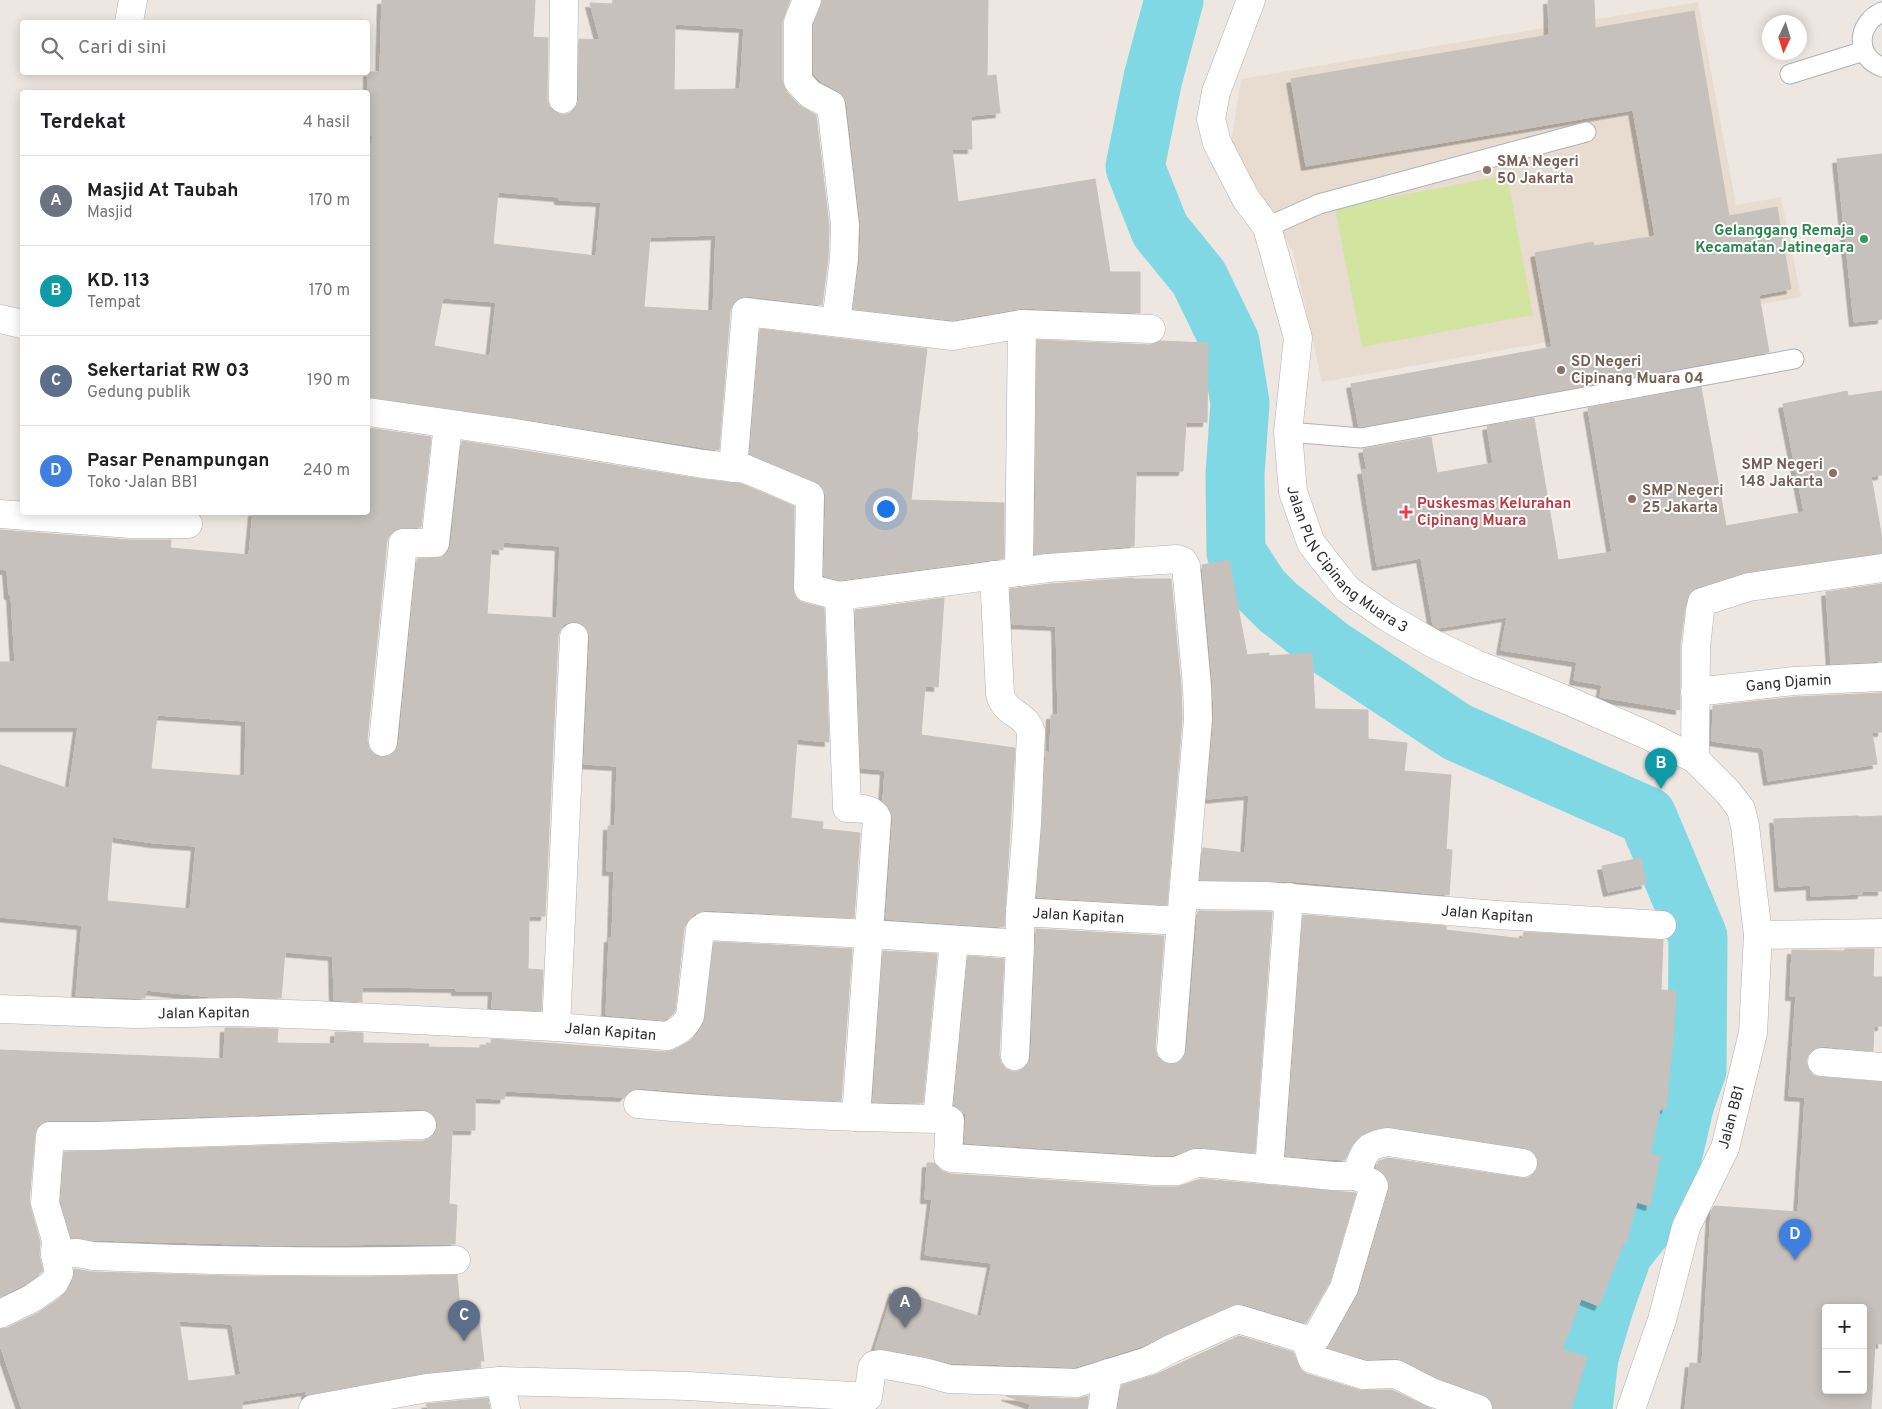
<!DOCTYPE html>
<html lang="id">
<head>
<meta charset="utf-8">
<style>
  body { margin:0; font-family:Overpass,sans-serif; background:#f6f6f6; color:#202124 }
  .controls { position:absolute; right:15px; bottom:15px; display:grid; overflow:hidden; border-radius:5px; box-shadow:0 2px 12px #0003 }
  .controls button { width:45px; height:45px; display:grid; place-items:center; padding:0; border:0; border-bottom:1px solid #e0e0e0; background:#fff; color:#202124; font:25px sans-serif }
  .compass { position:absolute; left:1762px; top:15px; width:45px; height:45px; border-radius:50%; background:#fff; box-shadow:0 2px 12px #0003; rotate:184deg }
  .you { position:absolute; left:885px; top:508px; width:18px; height:18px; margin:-12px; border:4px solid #fff; border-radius:50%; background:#1a73e8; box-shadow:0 0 0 8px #1a73e833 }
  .badge { display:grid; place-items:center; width:32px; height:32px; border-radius:50%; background:#5285e9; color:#fff; font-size:16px; font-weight:700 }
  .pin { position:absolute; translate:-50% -41px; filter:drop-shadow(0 1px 2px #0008) }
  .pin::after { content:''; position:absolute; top:26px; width:18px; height:15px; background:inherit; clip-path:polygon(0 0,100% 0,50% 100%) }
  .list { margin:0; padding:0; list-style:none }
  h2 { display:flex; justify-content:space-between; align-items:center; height:65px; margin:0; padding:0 20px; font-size:21px }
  h2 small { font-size:16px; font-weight:400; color:#757577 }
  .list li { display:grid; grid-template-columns:32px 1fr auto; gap:15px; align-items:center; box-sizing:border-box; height:90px; padding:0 20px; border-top:1px solid #e0e0e0 }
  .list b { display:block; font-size:19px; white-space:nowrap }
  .list p { margin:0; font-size:16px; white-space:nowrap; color:#757577 }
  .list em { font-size:16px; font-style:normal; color:#757577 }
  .icon { flex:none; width:28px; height:28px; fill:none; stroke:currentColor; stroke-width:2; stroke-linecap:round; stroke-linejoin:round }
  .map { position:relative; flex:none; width:1882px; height:1409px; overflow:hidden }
  .search { position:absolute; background:#fff; box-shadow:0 2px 12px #0003; left:20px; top:20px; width:350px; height:55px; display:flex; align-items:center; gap:12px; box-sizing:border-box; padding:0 18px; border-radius:5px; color:#757577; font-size:19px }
  .panel { position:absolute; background:#fff; box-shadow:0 2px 12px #0003; left:20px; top:90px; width:350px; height:425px; border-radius:5px }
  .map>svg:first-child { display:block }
</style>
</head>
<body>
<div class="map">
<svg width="1882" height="1409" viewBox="0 0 1882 1409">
  <defs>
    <filter id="shadow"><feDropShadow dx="-4.5" dy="4.5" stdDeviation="0" flood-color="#0004"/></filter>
  </defs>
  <rect width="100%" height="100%" fill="#ede6e1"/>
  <path fill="#e8dcd0" d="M1698,2L1736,205L1781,197L1801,297L1322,382L1293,251L1231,143L1241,79Z"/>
  <path fill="#d1e4a0" d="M1507,175L1533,315L1362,347L1335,208Z"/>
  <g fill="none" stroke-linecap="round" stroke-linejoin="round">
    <path stroke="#7fd8e4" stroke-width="59" d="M1174,0L1153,78L1135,167L1160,230L1199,278L1230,342L1240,403L1235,474L1236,552L1260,589L1278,607L1330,648L1457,732L1647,816L1698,937L1697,1070L1685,1103L1661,1205L1623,1253L1605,1304L1589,1357L1583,1409"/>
  </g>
  <path fill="#c6c1bc" stroke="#c8c1ba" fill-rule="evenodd" filter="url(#shadow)" d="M382,0H535L533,37L548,38L547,99L549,106L555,112L563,115L570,113L576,107L579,100V39L600,40L590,3L612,4L613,0H790L782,22V81L787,92L799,105L816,115L829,226L828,258L822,305L748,296L740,298L734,303L730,311L719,450L518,418L368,397V160L373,136L368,135V72H380ZM675,24L744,28L740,89L674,90ZM498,192L559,197V200L601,202L596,256L493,244ZM716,235L713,311L644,307L650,237ZM443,298L496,302L490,356L434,346Z
    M822,0H988L987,76L996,75L1000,113L971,116L972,149H952L958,202L1095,179L1110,272H1140V313L1022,308L953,320L853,309L860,261L861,225L847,103L844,97L839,91L820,81L814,75V25Z
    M1548,0H1594L1595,28L1694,11L1729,216L1777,207L1791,289L1759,295L1769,352L1359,427L1351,384L1552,347L1535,253L1593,242L1594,246L1655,236L1633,110L1306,166L1291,79L1549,35Z
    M1882,154V319L1854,322L1837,159Z
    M760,329L927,349L917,432H918L911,500L1004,503V558L840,580L824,576L826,496L823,488L816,482L750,454Z
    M1037,340L1150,345L1160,341L1208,343L1207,422H1186L1183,471H1136L1134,546L1035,554Z
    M1701,387L1726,526L1804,512L1783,404L1847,391L1848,396L1882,391V475L1871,476L1882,538V553L1747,572L1697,587L1691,591L1685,608L1680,645V710L1600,697L1602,685L1574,680L1577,662L1501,650L1507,617L1438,628L1433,625L1421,558L1377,566L1362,470H1367L1363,449L1431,437L1437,473L1493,463L1487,426L1534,418L1558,560L1612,552L1588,408Z
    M368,428L431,437L421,527L396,529L390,534L387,541L367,740L369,749L374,754L381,757L390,756L396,751L399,744L417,559L442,557L448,552L451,545L462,441L700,479L742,484L794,506V594L798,600L804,603L824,608L829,742L797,739L791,818L823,822L822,829L860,833L854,918L706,910L696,913L690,918L684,928L675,1011L672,1015L664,1020L606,1015L609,938H612L614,871H607L608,826H615L617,766L584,764L590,638L588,630L583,624L574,621L566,623L561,628L558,636L545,916H529L528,969L543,970L541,1011L492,1008L493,991H456V988L362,987V1002L334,1000L333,956L285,952L281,998L212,997L146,990L145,998L76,996L82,925L0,917V765L69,789L78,727H0V662H15L11,595H9L7,570L0,569V530L130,540H171L170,548L249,555L253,512H368ZM503,542L560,546L557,618L487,614L491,549L503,550ZM157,715L246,721L245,776L151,769ZM112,837L154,843L196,846L190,909L107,901Z
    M1229,560L1247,655L1269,653V656L1312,653L1315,709L1368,710V739L1407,743L1404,771L1451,775L1446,849L1452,850L1449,895L1290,881L1200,880L1203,848L1245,853L1249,795L1207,799L1214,719L1213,685L1202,565Z
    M1133,578V579H1171L1181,687L1182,719L1167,905L1037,897L1046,752L1050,753L1051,715H1058L1056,626L1012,624L1010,589L1050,584Z
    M1882,584V661L1831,664L1826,592Z
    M944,598L938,687L925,686L921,735L1015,748L1004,927L886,919L893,818L890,810L883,801L885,770L861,768L855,610Z
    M1882,693V732H1872L1877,764L1768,781L1763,748L1712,741L1713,706L1795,697Z
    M1859,816V817L1882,816V891H1862V894L1811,896V885L1779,887L1774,819Z
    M1641,858L1646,884L1608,892L1602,866Z
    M1198,911L1272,912L1255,1153L1196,1147L1174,1155H1154L965,1143L966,1113H963L954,1105L968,956L1004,959L999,1055L1001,1063L1006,1069L1015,1072L1022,1070L1028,1065L1031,1057L1036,929L1164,936L1155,1048L1157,1056L1163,1062L1169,1064L1177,1063L1184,1058L1187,1050Z
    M1303,915L1446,926V930L1523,939L1524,932L1663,940L1661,990L1676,991L1674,1028L1666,1109H1660L1650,1154L1660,1156L1650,1206L1637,1202L1626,1243L1624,1242L1599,1306L1581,1299L1562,1349L1587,1357L1571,1409H1493L1490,1399L1484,1395L1437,1378L1403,1360L1396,1358L1366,1359L1328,1348L1359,1293L1389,1190V1184L1387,1177L1376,1168L1379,1161L1388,1158L1521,1178H1528L1535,1173L1538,1165L1537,1157L1533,1151L1525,1148L1390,1127L1375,1129L1360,1136L1352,1145L1345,1160L1286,1156Z
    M714,942L852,949L841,1101L751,1097L639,1088L631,1090L624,1097L505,1091L504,1099L475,1098V1130H452L449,1204L457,1205L455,1244L275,1245L95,1240L71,1238L61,1201L64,1152L423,1141L431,1138L436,1132L438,1125L435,1116L429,1111L421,1109L97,1120H50L42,1123L37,1127L35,1134L29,1202L40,1242L39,1255L43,1271L23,1285L0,1297V1050L224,1059L225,1028H235L278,1029L277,1043L335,1044V1032L363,1033V1043L429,1044L428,1047L480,1048V1045H491V1039L666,1052L674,1050L690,1041L698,1033L704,1023Z
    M1845,949H1874L1873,977H1882V1026H1874L1873,1051L1823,1046L1816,1048L1809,1053L1806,1061L1808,1068L1813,1075L1820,1077L1882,1082V1344L1875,1343L1871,1409H1685L1690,1363L1702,1364L1711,1212L1714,1206L1798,1212L1805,1097L1789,1096L1796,996H1790L1792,950L1845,951ZM1826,1308H1863V1390H1826Z
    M883,951L937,954L923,1103L873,1102Z
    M927,1163H934L942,1171L950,1174L1154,1187H1177L1201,1179L1356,1193L1330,1282L1306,1323L1243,1304L1232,1305L1142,1346L1075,1367L951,1363L927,1357L883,1349H875L894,1289L981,1317L992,1263L925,1255L932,1199H925Z
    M74,1269L92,1272L229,1276L365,1277L457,1275L461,1320L479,1318L484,1361H480L481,1367L424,1373L306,1395V1391L242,1401V1409H22L0,1345V1329L7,1328L38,1313L63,1296L73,1280ZM179,1321L232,1324L241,1375L188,1381Z
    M1239,1336L1293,1352L1301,1370L1307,1374L1360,1390H1392L1432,1409H1118L1122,1385L1155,1375Z
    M1006,1396L1077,1399L1088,1396L1087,1409H1029L1030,1404Z
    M488,1398L490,1409H428L426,1404Z"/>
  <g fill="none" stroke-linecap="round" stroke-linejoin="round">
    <defs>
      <path id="lane" d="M1882,12C1856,24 1855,57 1882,67
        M1790,74L1864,51
        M1267,227L1319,204L1586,132
        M1288,432L1361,438L1794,359"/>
      <g id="street">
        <path d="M807,0L798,22V81L810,94L831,105L845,225L844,259L836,322"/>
        <path d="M129,22L133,0"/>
        <path d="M563,99L564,0"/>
        <path d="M0,319L22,324"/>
        <path d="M368,412L515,433L703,464L746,469L810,496L808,588L839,596L847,808C858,809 872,807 877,818L856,1117"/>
        <path d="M733,468L746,312L953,336L1022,324L1151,329"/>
        <path d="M0,514L131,524H188"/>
        <path d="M1019,572L1022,324"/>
        <path d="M994,575L1000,694C1005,715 1025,712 1031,732L1027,823L1020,912"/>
        <path id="s1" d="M1695,692L1794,681L1882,677"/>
        <path d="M383,742L403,543H435L448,424"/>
        <path d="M1695,759L1696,647L1700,611L1702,602L1749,587L1882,568"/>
        <path id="s2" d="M1184,895L1266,896L1497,915L1662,925"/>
        <path id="s3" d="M0,1009L134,1014L235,1012L316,1015L556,1027L667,1036C678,1031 685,1027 690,1016L700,930L705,926L870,934L1020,944V912L1181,921L1198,719L1197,686L1186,566L1183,561L1177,559L1048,568L839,596"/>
        <path d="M556,1027L574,637"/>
        <path d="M1171,1049L1181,921"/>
        <path d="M1015,1056L1020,944"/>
        <path d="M1822,1062L1882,1067"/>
        <path d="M638,1104C737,1113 837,1117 937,1119"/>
        <path d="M1269,1170L1289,897"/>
        <path d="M1356,1176C1364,1155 1363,1145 1388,1142L1523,1163"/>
        <path d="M55,1254L77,1253L93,1256C214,1261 335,1263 456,1260"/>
        <path d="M0,1314L31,1299L54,1283L59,1273L55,1254L56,1240L45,1203L50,1136H97L422,1125"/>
        <path d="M1306,1340L1312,1359L1364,1375L1396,1374L1431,1392L1478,1409"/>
        <path d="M500,1381L506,1409"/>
        <path d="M313,1409L427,1388L500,1381L688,1386L868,1397L872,1368L874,1365L880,1364L924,1372L949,1379L1077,1383L1148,1361L1173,1348L1238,1319L1311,1341L1316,1338L1344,1288L1374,1186L1372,1183L1356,1176H1333L1202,1163H1196L1177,1171H1154L951,1158L948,1156L950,1121L947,1119H937L954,941"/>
        <path d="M1102,1409L1108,1373"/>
      </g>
      <g id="secondary">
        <path id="s4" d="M1251,0L1216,92L1211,119L1217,143L1230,168L1246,199L1267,227L1298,338L1288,432L1293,492L1311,543L1347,589L1387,617L1434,644L1476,664L1569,701L1649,736L1695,759L1727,791L1741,809L1745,826L1758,935L1753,1033L1725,1148L1686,1227L1662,1320L1631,1409"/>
        <path d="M1758,935L1882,933"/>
      </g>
    </defs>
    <use href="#lane" stroke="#adb1b8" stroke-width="21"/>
    <use href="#street" stroke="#adb1b8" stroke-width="29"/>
    <use href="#secondary" stroke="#adb1b8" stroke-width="29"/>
    <use href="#lane" stroke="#fff" stroke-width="19"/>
    <use href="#street" stroke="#fff" stroke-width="28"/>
    <use href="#secondary" stroke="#fff" stroke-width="28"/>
  </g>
  <g fill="#8d6e63" stroke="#fff" stroke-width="2">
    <circle cx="1487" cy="170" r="5"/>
    <circle cx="1561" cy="370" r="5"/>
    <circle cx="1833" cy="473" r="5"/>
    <circle cx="1632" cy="499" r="5"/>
  </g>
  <circle fill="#2e9e5b" stroke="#fff" stroke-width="2" cx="1864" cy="239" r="5"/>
  <path fill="#e0444e" stroke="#fff" stroke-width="2" d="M1403.5 504.5h5v5h5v5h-5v5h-5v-5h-5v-5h5z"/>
  <g text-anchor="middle" stroke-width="4" stroke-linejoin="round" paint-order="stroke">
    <g font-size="15" font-weight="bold" fill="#785e54" stroke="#fff" text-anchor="start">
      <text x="1497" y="166">SMA Negeri<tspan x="1497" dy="17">50 Jakarta</tspan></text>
      <text x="1571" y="366">SD Negeri<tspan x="1571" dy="17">Cipinang Muara 04</tspan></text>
      <text x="1823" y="469" text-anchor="end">SMP Negeri<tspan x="1823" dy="17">148 Jakarta</tspan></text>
      <text x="1642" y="495">SMP Negeri<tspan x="1642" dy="17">25 Jakarta</tspan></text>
    </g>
    <g font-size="15" font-weight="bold" fill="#27864d" stroke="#fff" text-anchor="end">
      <text x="1854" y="235">Gelanggang Remaja<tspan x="1854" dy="17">Kecamatan Jatinegara</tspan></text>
    </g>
    <g font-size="15" font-weight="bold" fill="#be3a42" stroke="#fff" text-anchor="start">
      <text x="1417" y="508">Puskesmas Kelurahan<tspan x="1417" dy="17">Cipinang Muara</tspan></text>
    </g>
    <g font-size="15" fill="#2d2d2d" stroke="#fff">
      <text dy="5" stroke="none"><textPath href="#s4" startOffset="608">Jalan PLN Cipinang Muara 3</textPath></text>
      <text dy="5" stroke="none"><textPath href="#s1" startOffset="94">Gang Djamin</textPath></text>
      <text dy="5" stroke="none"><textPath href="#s2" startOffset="304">Jalan Kapitan</textPath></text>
      <text dy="5" stroke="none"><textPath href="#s3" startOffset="1198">Jalan Kapitan</textPath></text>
      <text dy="5" stroke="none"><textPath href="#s3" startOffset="204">Jalan Kapitan</textPath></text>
      <text dy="5" stroke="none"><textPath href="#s3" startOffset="611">Jalan Kapitan</textPath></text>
      <text transform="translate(1731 1117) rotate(-75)" y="5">Jalan BB1</text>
    </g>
  </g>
</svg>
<div class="controls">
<button>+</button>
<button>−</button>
</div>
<svg class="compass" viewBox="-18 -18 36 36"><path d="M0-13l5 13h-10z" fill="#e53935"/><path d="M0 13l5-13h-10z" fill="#757577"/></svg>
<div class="you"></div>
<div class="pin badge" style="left:905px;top:1328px;background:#6b7280">A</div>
<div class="pin badge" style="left:1661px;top:789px;background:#0f9aa8">B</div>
<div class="pin badge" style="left:464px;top:1341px;background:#5c6f8a">C</div>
<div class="pin badge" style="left:1795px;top:1260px;background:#3f7fe0">D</div>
<div class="search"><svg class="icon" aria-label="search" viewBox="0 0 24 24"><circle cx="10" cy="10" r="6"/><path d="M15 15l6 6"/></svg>Cari di sini</div>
<section class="panel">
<h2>Terdekat<small>4 hasil</small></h2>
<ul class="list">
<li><span class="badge" style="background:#6b7280">A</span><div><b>Masjid At Taubah</b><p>Masjid</p></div><em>170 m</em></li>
<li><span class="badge" style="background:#0f9aa8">B</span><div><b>KD. 113</b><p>Tempat</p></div><em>170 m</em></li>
<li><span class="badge" style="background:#5c6f8a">C</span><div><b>Sekertariat RW 03</b><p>Gedung publik</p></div><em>190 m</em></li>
<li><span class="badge" style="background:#3f7fe0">D</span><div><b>Pasar Penampungan</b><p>Toko · Jalan BB1</p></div><em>240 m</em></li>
</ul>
</section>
</div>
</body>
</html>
